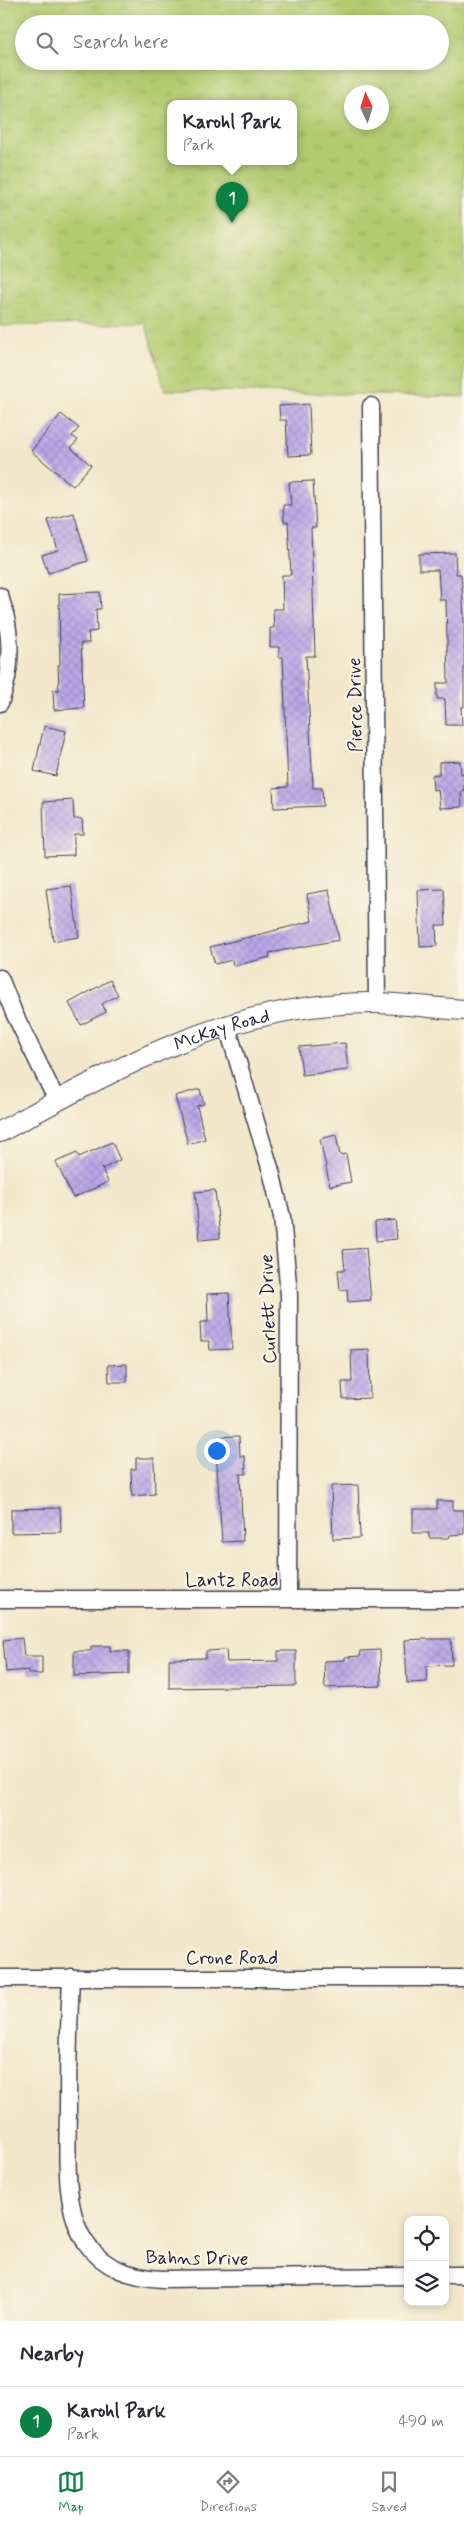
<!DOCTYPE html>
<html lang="en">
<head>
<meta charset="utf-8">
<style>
  body { margin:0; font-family:Mynerve,sans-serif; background:#f2f2f3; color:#2b2b33 }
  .controls { position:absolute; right:15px; bottom:15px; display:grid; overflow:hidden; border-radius:10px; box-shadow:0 2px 8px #0003 }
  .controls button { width:45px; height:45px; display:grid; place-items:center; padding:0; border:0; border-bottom:1px solid #e1e1e2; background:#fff; color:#2b2b33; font:25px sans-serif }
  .compass { position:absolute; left:344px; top:85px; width:45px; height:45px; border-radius:50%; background:#fff; box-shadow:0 2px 8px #0003; rotate:356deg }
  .you { position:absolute; left:216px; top:1450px; width:18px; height:18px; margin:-12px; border:4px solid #fff; border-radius:50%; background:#1a73e8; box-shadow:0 0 0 8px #1a73e833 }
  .badge { display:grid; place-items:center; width:32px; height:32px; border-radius:50%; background:#0b8043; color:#fff; font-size:16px; font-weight:700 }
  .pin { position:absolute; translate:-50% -41px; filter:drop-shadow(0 1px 2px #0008) }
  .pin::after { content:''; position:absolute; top:26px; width:18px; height:15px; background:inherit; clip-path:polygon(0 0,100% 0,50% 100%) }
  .popup { position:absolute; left:167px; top:100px; width:130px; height:65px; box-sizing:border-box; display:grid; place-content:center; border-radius:10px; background:#fff; filter:drop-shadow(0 1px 4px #0005); font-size:16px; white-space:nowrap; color:#7c7c81 }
  .popup b { font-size:19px; color:#2b2b33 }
  .popup::after { content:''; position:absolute; left:50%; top:100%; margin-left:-10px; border:10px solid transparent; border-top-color:#fff }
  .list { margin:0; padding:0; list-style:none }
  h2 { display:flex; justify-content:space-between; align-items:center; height:65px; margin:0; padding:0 20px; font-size:21px }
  h2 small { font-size:16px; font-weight:400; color:#7c7c81 }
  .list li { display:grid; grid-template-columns:32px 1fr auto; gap:15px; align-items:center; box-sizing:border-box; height:70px; padding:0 20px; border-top:1px solid #e1e1e2 }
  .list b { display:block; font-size:19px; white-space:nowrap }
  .list p { margin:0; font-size:16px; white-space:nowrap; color:#7c7c81 }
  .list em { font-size:16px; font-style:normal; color:#7c7c81 }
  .icon { flex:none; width:28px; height:28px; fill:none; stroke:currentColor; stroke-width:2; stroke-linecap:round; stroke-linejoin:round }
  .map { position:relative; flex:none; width:464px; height:2321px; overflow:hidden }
  .search { position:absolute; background:#fff; box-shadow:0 2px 8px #0003; left:15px; right:15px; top:15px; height:55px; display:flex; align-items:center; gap:12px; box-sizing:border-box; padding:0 18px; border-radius:28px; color:#7c7c81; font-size:19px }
  .sheet { height:135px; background:#fff }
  nav { display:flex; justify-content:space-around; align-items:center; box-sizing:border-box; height:70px; border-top:1px solid #e1e1e2; background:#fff; font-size:14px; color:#7c7c81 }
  nav a { display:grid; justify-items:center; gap:2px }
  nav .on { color:#0b8043 }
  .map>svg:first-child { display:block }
</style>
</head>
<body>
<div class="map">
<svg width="464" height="2321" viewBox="0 0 464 2321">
  <defs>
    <pattern id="grass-tufts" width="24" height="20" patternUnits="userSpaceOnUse" patternTransform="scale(1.25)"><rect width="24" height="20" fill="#b2ca6f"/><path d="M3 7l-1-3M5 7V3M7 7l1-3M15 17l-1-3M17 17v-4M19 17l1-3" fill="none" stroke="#99ad61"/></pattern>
    <pattern id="building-cross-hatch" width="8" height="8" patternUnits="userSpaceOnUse" patternTransform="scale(1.25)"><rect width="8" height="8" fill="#bba7e7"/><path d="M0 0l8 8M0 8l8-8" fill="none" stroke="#a08fc7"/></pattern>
  </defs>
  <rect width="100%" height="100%" fill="#fcf5e5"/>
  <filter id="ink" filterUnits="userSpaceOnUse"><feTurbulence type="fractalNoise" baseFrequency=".02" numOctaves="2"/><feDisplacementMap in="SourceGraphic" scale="10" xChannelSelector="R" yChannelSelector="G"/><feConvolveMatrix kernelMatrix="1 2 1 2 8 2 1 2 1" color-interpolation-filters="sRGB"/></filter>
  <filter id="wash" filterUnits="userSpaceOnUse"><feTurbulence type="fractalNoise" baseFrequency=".0096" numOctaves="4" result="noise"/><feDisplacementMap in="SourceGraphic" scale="20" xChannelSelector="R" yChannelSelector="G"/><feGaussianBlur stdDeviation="1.12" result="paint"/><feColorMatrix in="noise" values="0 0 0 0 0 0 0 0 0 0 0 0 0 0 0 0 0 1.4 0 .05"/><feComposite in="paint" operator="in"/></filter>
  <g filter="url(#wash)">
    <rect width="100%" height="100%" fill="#f2e7cb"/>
    <path fill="url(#grass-tufts)" stroke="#6a7655" fill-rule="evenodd" d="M0,0H464V397L165,390L145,323L0,326ZM24,24H440V61H24ZM352,92H382V122H352ZM171,104H293V162H171Z"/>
    <g id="blocks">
      <path fill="url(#building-cross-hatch)" d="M309,404L311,455L288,456L286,420H280L279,406Z
        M61,414L79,428L72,436L78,440L71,448L91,465L73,486L31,451Z
        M313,481L316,528H311L315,656H306L313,788H322L323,806L274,808L273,788L288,787L283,657H279V647H270V628H274L273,609H283L282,575H291L288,522H284L283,505H291L289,482Z
        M74,513L88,561L48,573L42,555L58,550L48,520Z
        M455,553L456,574H461L464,616V707H461L462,725H446L445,699H437V683H448L446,600H440L438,570H419V554Z
        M100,592L101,609H96L97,631L88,632L89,643H81L84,708L54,710L53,690H59L58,665H60L59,594Z
        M44,726L66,731L56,776L34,771Z
        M460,761L461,774L464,773V790L461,791L462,807L440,808L438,789L433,790L432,775L439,774V762Z
        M73,800L74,819H82L83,834H74V855L45,856L43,802Z
        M71,886L79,937L53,941L46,889Z
        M444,889L446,925H436L437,946L420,947L418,890Z
        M329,890L339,940L269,953L270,957L233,966L232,960L215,964L210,947L312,921L307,894Z
        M110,980L118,995L102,1004L106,1012L81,1025L69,1003Z
        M345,1043L348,1070L302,1075L299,1047Z
        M200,1089L204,1104L197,1106L205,1139L188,1144L175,1096Z
        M336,1135L340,1155L346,1154L351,1182L330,1186L320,1139Z
        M112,1142L120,1160L102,1169L108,1182L73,1198L56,1162L77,1153L79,1157Z
        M215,1190L220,1238L200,1240L195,1192Z
        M395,1220L397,1239L376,1241L375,1222Z
        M366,1248L371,1300L348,1302L347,1289L340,1290L338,1270H345L343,1250Z
        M229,1293L232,1349L210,1350L209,1341H201L200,1322H208L207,1294Z
        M369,1349L370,1398L343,1399L342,1382H352L351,1350Z
        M127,1364V1382H109L108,1365Z
        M239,1436L240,1456H245L246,1474H240L243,1541L222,1542L215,1437Z
        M136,1458H154L155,1494L132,1496L131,1469H136Z
        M358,1485L360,1538L333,1539L331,1486Z
        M437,1501H453V1510H464V1534L450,1535L449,1538H429V1533H413V1509H437Z
        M60,1508L61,1532L11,1533V1509Z
        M22,1638L24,1656H42V1674H28V1670L6,1672L3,1640Z
        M424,1639H451L452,1665L426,1666L427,1682L407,1683L405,1640Z
        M91,1646H110V1651H129V1674L74,1676V1651H91Z
        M226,1650L227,1662L278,1661V1651H296V1686L169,1688V1659L206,1658V1651Z
        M380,1650L381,1686L325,1688L324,1661L345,1660V1657L361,1656L360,1651Z"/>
    </g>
  </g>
  <g filter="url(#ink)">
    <use href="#blocks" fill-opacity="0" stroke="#414051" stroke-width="1"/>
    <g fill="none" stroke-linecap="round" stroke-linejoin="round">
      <defs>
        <path id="minor" d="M371,406L377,1003
          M0,596C12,631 13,668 0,703
          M0,978L14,1013L57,1101
          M227,1026L271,1171L282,1217L289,1295L288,1599
          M0,1599H464
          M71,1977C69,2020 68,2063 68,2106C68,2147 62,2208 86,2243C104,2269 132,2277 162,2279L408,2276
          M0,1978H464
          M445,2275H464"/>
        <g id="tertiary">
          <path id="s1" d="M0,1132C120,1066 235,1001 377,1003C406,1004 435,1008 464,1010"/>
        </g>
      </defs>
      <use href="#minor" stroke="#414051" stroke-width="19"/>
      <use href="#tertiary" stroke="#414051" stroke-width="22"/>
      <use href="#minor" stroke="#fff" stroke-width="16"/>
      <use href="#tertiary" stroke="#fff" stroke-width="20"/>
    </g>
  </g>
  <g text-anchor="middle" stroke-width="4.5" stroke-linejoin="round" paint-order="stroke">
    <g font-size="19" fill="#22223b" stroke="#fcf5e5">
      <text transform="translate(354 705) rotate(-91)" y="7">Pierce Drive</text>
      <text dy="7" stroke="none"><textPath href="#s1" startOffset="245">McKay Road</textPath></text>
      <text transform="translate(267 1309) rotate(-92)" y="7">Curlett Drive</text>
      <text x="232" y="1586">Lantz Road</text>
      <text x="232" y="1964">Crone Road</text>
      <text transform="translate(197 2257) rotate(1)" y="7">Bahns Drive</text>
    </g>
  </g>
</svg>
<div class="controls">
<button><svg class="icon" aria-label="locate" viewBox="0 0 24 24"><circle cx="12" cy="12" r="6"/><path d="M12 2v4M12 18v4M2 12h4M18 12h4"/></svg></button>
<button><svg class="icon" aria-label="layers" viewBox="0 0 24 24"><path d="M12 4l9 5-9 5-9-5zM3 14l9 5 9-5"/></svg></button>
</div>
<svg class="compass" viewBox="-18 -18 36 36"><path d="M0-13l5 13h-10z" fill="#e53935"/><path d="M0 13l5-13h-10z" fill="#7c7c81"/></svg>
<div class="you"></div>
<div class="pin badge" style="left:232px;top:223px">1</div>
<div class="popup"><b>Karohl Park</b>Park</div>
<div class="search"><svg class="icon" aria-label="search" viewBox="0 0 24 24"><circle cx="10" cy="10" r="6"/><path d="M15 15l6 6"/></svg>Search here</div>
</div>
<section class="sheet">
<h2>Nearby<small></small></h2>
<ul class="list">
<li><span class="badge">1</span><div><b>Karohl Park</b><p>Park</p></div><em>490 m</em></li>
</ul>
</section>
<nav>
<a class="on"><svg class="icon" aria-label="map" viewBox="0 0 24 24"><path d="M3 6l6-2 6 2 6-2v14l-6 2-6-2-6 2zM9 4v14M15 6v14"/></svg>Map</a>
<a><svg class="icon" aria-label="directions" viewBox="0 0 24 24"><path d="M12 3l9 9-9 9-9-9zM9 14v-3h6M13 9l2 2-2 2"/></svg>Directions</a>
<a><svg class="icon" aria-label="saved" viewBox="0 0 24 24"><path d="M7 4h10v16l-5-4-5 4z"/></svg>Saved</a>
</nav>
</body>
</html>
